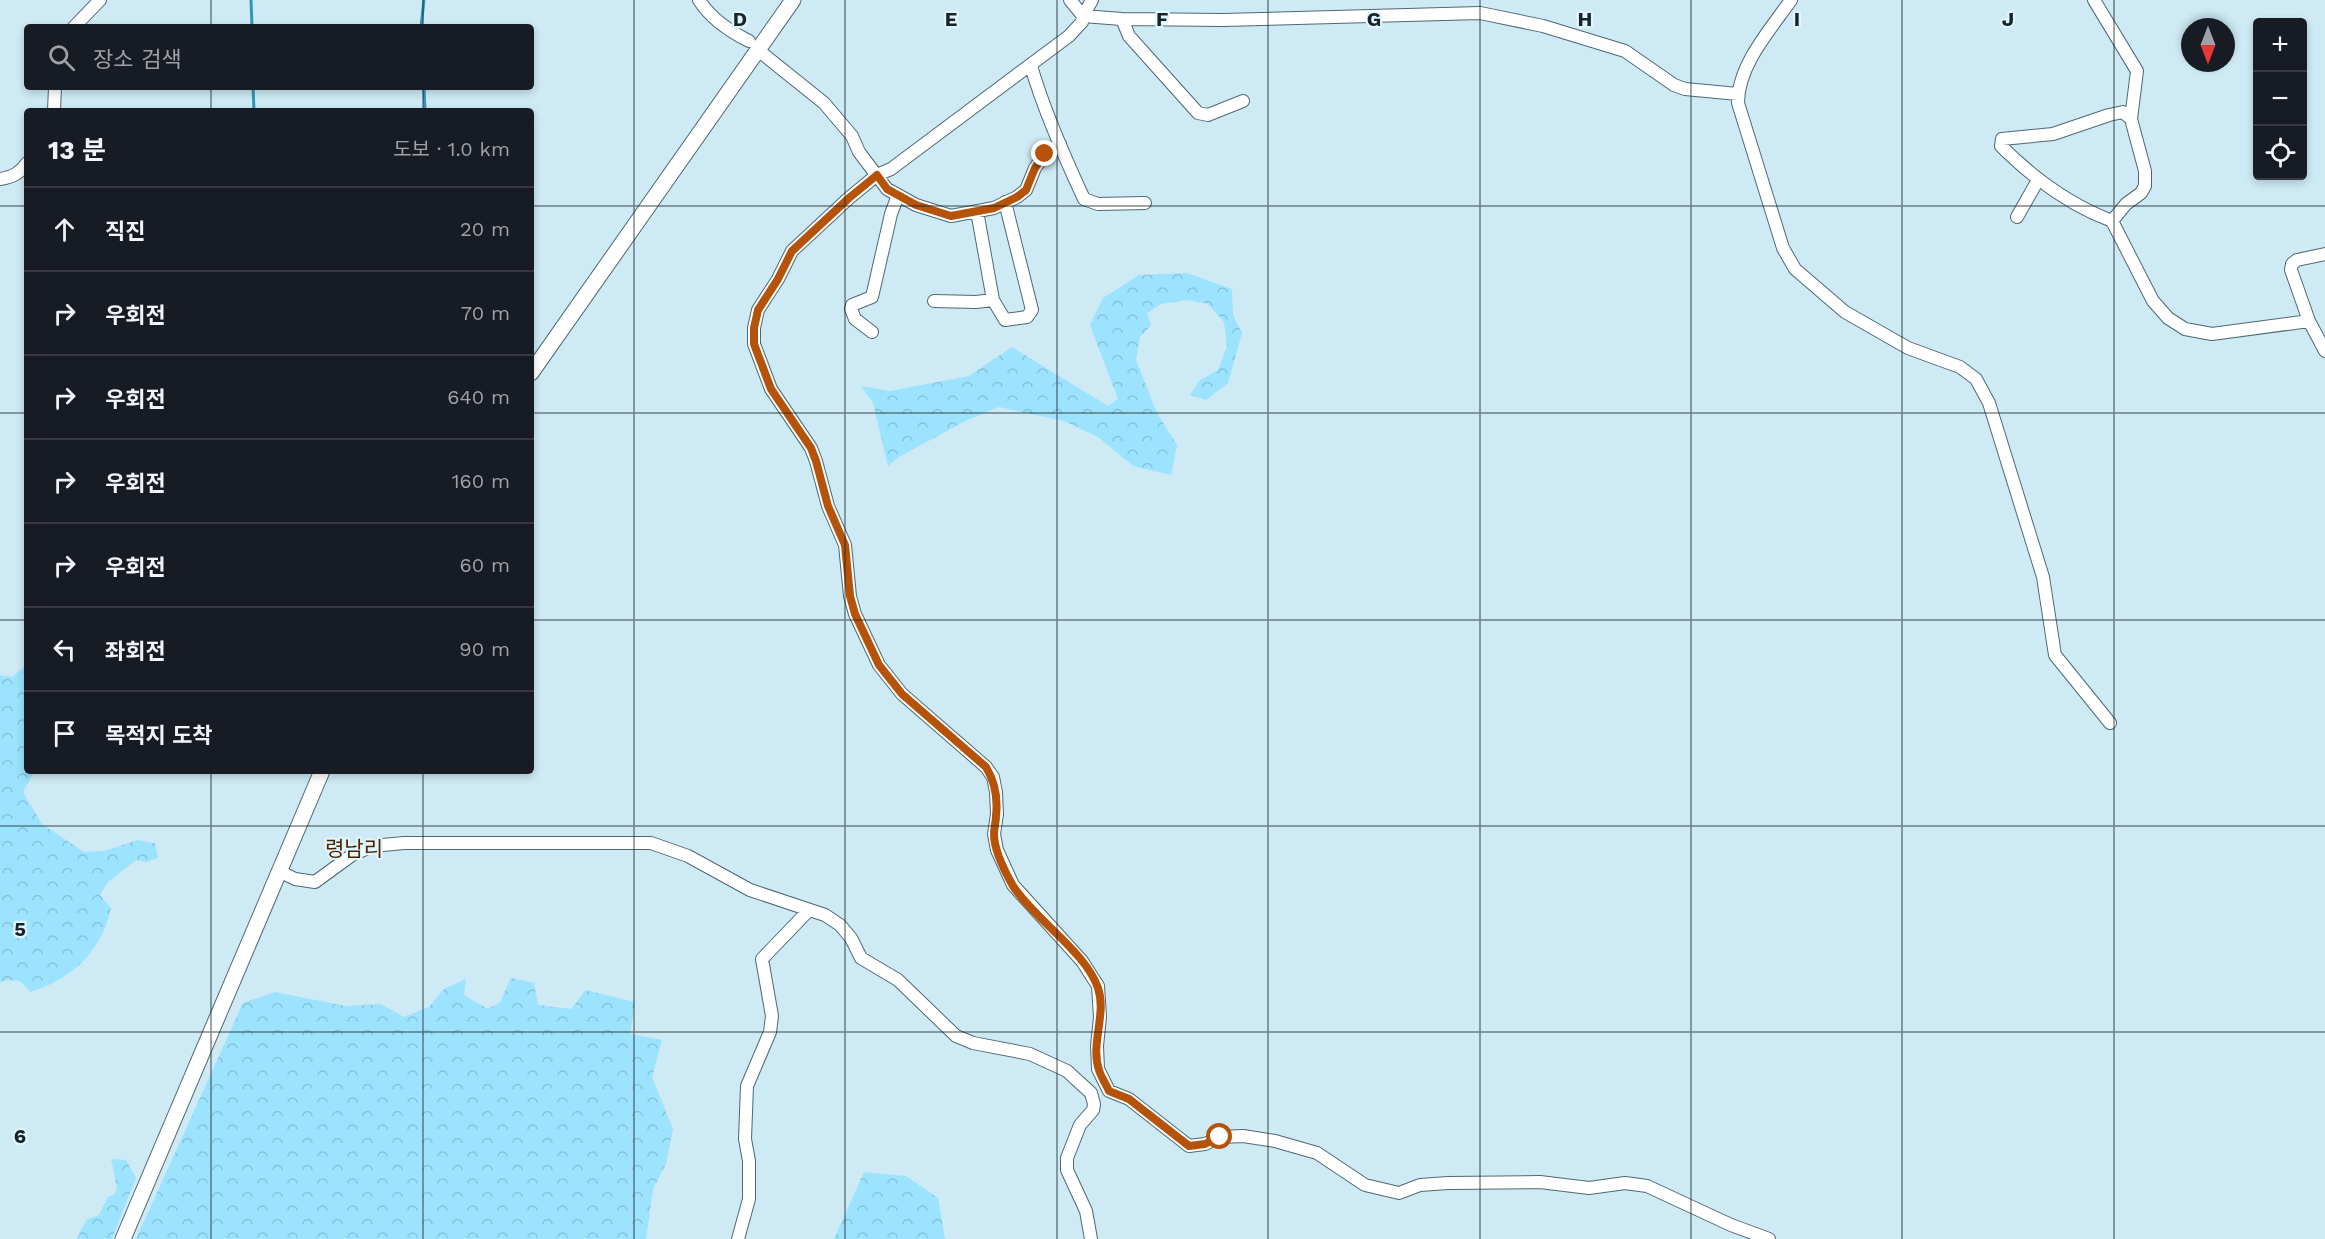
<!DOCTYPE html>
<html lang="ko">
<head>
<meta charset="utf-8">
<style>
  body { margin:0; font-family:"Work Sans","Noto Sans KR",sans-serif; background:#20242c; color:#f1f3f6 }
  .controls { position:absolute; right:18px; top:18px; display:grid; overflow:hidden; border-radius:6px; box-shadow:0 3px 9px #0003 }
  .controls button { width:54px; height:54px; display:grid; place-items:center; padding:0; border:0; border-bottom:2px solid #363941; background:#171b24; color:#f1f3f6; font:30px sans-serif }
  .compass { position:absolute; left:2181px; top:18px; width:54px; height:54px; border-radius:50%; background:#171b24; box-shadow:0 3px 9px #0003; rotate:180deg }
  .stop { position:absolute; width:18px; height:18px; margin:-14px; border:4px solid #b45309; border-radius:50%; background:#fff }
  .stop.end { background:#b45309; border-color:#fff; box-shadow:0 2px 6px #0008 }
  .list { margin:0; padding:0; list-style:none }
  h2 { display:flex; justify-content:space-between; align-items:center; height:78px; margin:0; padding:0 24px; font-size:26px }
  h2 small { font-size:20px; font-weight:400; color:#9ea1a6 }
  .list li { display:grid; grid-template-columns:39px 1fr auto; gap:18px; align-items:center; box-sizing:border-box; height:84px; padding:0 24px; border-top:2px solid #363941 }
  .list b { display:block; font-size:22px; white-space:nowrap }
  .list em { font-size:20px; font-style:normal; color:#9ea1a6 }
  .icon { flex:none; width:33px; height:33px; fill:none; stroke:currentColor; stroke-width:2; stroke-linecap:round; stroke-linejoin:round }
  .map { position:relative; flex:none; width:2325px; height:1239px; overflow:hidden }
  .search { position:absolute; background:#171b24; box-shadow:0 3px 9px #0003; left:24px; top:24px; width:510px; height:66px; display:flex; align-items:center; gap:15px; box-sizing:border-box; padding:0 21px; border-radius:6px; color:#9ea1a6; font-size:22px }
  .panel { position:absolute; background:#171b24; box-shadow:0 3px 9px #0003; left:24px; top:108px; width:510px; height:666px; border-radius:6px }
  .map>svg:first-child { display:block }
</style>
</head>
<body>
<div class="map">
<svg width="2325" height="1239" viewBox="0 0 2325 1239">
  <defs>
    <pattern id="forest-crowns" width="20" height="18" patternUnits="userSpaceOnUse" patternTransform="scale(1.5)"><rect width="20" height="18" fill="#9be3fe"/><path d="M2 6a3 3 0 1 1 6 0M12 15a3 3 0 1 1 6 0" fill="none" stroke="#85c2da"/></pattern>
  </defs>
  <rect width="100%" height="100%" fill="#ceeaf5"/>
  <path fill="url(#forest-crowns)" d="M1187,273L1232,289L1233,315L1242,333L1228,383L1206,400L1190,395L1199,381L1218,370L1227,347L1224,322L1208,304L1187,300L1161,304L1147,313L1151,325L1140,337L1136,360L1157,413L1177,445L1171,475L1133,466L1098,437L1064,421L999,407L967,420L899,457L888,466L873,403L861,386L890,391L969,376L1012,347L1108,406L1118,399L1090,325L1103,298L1139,275Z
    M24,667H27V771H40L33,774L23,792L42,824L84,852L104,851L138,840L155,843L158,858L146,862L136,860L108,882L100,895L111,908C102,951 71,980 30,992L20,981L6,980L0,983V675L12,677Z
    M511,978L534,983L538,1005L572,1009L585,990L635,1002L630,1034L662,1040L652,1077L673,1129L666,1164L653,1189L646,1239H136L243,1003L275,992L346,1006L381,1004L404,1017L429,1007L444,989L466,979L464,995L488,1009L500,1002Z
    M111,1159L126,1160L136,1178L112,1239H77L86,1220L99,1215L108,1197L115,1194L117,1187Z
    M864,1172L906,1176L938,1198L945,1239H834Z"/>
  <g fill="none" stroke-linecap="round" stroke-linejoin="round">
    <path stroke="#3097b8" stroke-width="3" d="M251,0L252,27
      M421,27L424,0
      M253,87L254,111
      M424,87L425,111"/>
    <defs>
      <path id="minor" d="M699,0C711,19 729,31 749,41
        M1070,0L1083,16L1082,22L1069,36L891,169L877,175L849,198L792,251L778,279L758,310L754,328V344L771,389L811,448L816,461L828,506L845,545L850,596L855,614L879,665L902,694L986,767L993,777L996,792L997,814L994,834L997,850L1013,885L1082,961L1098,986L1100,1017L1097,1046L1098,1069L1109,1091L1129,1099L1189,1146L1205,1144L1220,1137L1243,1136L1275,1141L1317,1153L1365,1185L1399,1193L1420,1185L1448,1183L1540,1182L1589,1188L1625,1183L1647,1186L1731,1225L1769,1239
        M1092,0L1083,16L1122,19L1223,20L1480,13L1543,26L1625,51L1674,85L1685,89L1738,94
        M1791,0C1770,30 1738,65 1738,103L1783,248L1795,269L1845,312L1908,348L1960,367L1976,379L1989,403L2043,577L2055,655L2110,723
        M2094,0L2137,71L2131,119L2145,171V186L2141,193L2126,204L2112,221L2153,301L2168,318L2185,329L2212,334L2309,321
        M1122,19L1129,36L1198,113L1208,115L1243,101
        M74,27L100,0
        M758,50L824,103L852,136L859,152L887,189L916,205L951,216L994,208L1017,197L1026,190L1035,168L1045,154L1060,144
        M1031,66C1044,111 1064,156 1084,199L1098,204L1145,203
        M54,111L55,87
        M0,179C13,177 20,173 27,163
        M977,211L993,300L1005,320L1027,317L1032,310L1005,202
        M2017,217L2038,180
        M2112,221C2070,205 2032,177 2001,146L2002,139L2053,134L2109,115L2123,112L2131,119
        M2325,254L2297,260L2292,264L2291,270L2309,321L2325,351
        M934,301L976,302L993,300
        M872,332L855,319L851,309L852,305L872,297L891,214L898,195
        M279,871L295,879L315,882L352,855L372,846L404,843H651L688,856L750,890L825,915L840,925L851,938L861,958L898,980L956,1036L973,1043L1030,1054L1067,1071L1091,1093L1094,1104L1093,1110L1080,1125L1067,1158V1170L1086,1211L1091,1239
        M738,1239L749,1199V1161L745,1139L747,1086L770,1032L772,1016L762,959L809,910"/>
      <path id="major" d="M531,373L793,0
        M123,1239L322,771"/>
    </defs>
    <use href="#minor" stroke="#4f6872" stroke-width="14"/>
    <use href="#major" stroke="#4f6872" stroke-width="17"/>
    <use href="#minor" stroke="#fff" stroke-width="12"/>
    <use href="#major" stroke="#fff" stroke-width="15"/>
  </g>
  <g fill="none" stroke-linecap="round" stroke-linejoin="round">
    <path stroke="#b45309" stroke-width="8" d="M1045,154L1035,168L1026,190L1017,197L994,208L951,216L916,205L887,189L877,175L849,198L792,251L778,279L758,310L754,328V344L771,389L811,448L816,461L828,506L845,545L850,596L855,614L879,665L902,694L986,767C995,782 998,798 996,816C996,822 994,828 994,834C994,849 1005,872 1013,886C1034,919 1086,952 1098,988C1107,1014 1090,1044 1099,1070C1101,1077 1106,1084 1109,1091L1129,1099L1189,1146L1205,1144L1220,1137"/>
  </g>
  <path fill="none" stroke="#182227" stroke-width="1.5" stroke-opacity="0.55" d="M211,0V27M423,0V27M634,0V1239M845,0V1239M1057,0V1239M1268,0V1239M1480,0V1239M1691,0V1239M1902,0V1239M2114,0V1239M211,87V111M423,87V111M0,206H27M531,206H2325M0,413H27M531,413H2325M0,620H27M531,620H2325M211,771V1239M423,771V1239M0,826H2325M0,1032H2325"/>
  <g text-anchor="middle" stroke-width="4.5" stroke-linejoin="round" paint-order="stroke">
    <g font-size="21" fill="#4e2300" stroke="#dff6ff">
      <text x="354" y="856">령남리</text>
    </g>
  </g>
  <g font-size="20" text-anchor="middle" font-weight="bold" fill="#182227" stroke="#dff6ff" stroke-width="4.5" stroke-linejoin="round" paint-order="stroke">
    <text x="740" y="26">D</text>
    <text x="951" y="26">E</text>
    <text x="1162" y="26">F</text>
    <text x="1374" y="26">G</text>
    <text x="1585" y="26">H</text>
    <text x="1797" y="26">I</text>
    <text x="2008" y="26">J</text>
    <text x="20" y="936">5</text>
    <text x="20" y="1143">6</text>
  </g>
</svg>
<div class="controls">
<button>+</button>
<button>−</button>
<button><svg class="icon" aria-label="locate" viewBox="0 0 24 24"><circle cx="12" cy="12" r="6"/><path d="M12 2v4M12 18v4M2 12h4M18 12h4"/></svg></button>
</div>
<svg class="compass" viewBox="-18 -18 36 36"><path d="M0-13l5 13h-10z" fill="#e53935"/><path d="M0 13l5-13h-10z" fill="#9ea1a6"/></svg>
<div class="stop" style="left:1220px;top:1137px"></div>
<div class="stop end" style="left:1045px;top:154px"></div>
<div class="search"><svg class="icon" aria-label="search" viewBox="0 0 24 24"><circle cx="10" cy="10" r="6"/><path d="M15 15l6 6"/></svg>장소 검색</div>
<section class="panel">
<h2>13 분<small>도보 · 1.0 km</small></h2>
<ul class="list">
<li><svg class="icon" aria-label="ahead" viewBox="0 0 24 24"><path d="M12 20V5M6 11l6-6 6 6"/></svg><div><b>직진</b></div><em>20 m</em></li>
<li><svg class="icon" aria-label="right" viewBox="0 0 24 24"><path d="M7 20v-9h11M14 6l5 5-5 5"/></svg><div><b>우회전</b></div><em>70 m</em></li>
<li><svg class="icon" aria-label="right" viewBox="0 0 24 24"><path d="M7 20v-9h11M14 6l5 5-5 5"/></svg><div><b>우회전</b></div><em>640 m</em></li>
<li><svg class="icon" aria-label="right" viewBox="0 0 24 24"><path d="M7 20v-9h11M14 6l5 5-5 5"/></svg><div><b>우회전</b></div><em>160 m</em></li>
<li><svg class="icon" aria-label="right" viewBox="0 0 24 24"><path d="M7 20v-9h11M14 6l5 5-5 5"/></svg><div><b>우회전</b></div><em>60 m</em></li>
<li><svg class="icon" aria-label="left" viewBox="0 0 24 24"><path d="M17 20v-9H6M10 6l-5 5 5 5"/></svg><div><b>좌회전</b></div><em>90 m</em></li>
<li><svg class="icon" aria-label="arrive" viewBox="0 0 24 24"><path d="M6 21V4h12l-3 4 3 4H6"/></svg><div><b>목적지 도착</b></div></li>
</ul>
</section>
</div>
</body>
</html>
